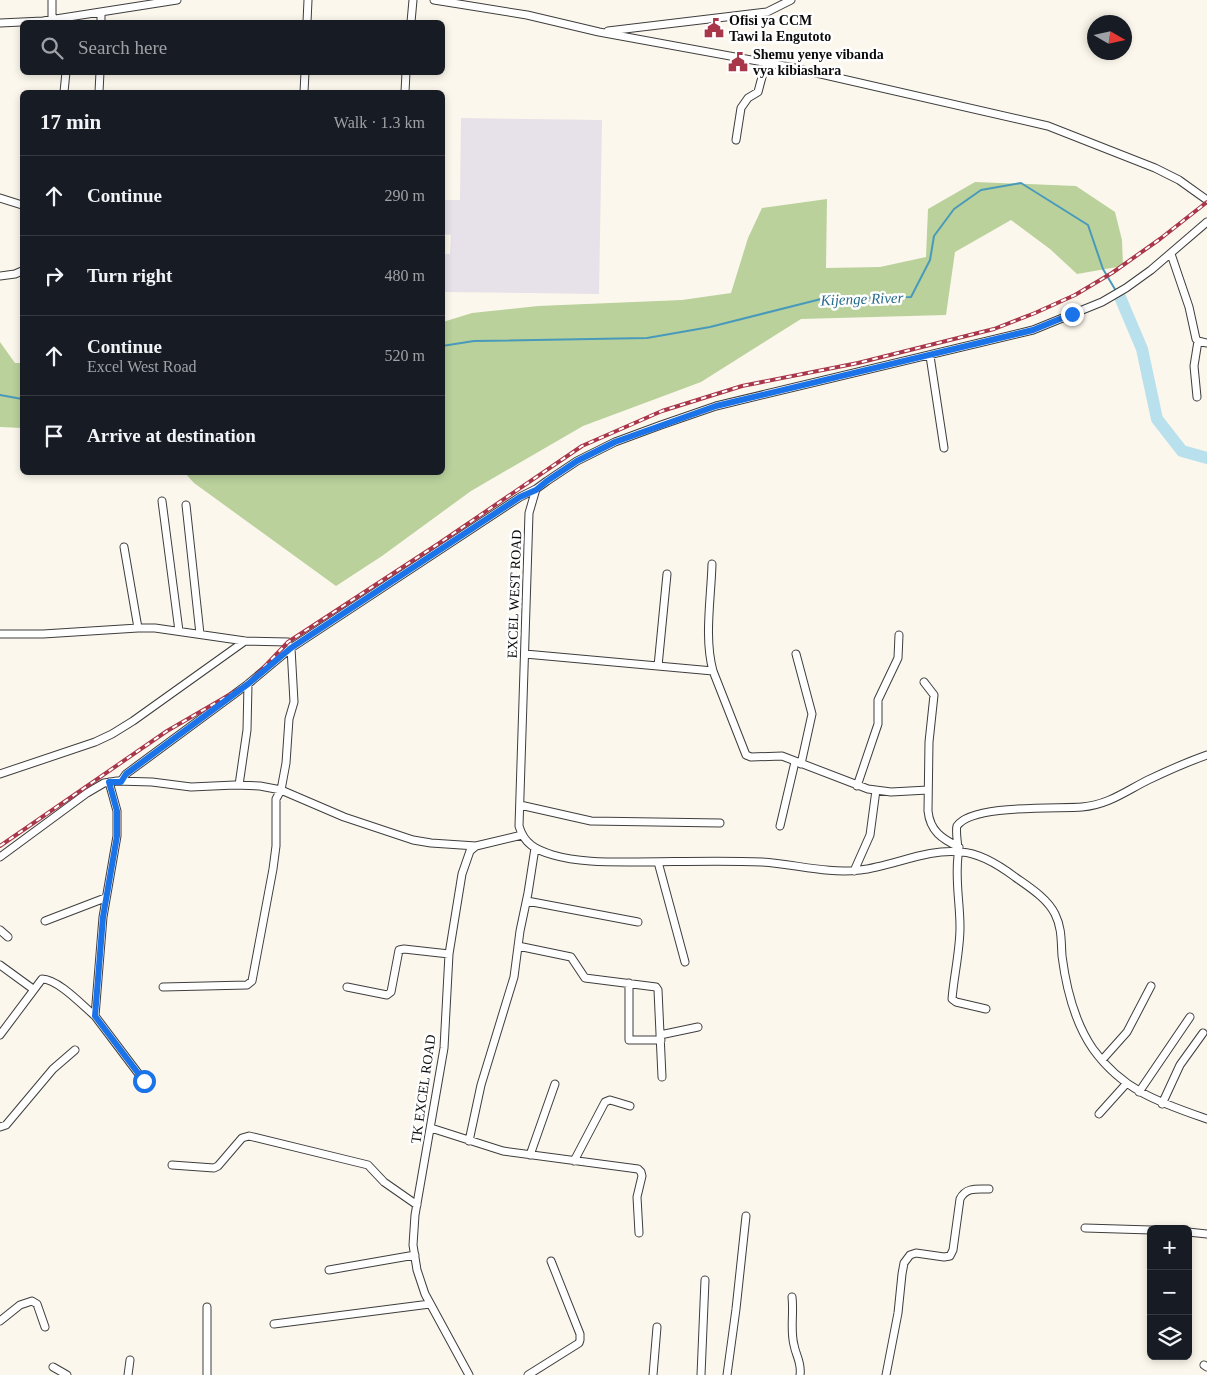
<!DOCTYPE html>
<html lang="en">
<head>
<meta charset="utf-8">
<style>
  body { margin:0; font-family:"Times New Roman",serif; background:#242831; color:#f1f3f6 }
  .controls { position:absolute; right:15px; bottom:15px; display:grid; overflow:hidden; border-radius:8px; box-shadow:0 2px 8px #0003 }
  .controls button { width:45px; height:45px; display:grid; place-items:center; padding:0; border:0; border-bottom:1px solid #363941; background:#171b24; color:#f1f3f6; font:25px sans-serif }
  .compass { position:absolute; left:1087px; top:15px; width:45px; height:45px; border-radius:50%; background:#171b24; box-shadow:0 2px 8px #0003; rotate:99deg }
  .stop { position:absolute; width:15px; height:15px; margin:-11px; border:4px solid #1a73e8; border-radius:50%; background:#fff }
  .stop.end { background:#1a73e8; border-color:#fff; box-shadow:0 1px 5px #0008 }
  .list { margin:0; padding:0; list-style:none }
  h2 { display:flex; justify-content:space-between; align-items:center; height:65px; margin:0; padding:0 20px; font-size:21px }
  h2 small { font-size:16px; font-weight:400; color:#9ea1a6 }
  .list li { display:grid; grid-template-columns:32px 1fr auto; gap:15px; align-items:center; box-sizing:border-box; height:80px; padding:0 20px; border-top:1px solid #363941 }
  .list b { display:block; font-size:19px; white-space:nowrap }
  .list p { margin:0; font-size:16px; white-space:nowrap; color:#9ea1a6 }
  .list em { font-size:16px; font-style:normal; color:#9ea1a6 }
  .icon { flex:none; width:28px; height:28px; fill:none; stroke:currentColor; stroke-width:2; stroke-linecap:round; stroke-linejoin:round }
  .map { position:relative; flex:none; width:1207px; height:1375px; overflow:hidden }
  .search { position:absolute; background:#171b24; box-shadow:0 2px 8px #0003; left:20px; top:20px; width:425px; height:55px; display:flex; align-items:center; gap:12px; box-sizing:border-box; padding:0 18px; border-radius:8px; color:#9ea1a6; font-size:19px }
  .panel { position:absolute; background:#171b24; box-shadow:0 2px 8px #0003; left:20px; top:90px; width:425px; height:385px; border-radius:8px }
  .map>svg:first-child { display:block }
</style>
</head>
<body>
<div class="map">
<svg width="1207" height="1375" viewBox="0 0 1207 1375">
  <rect width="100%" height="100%" fill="#fcf7ec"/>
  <path fill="#e7e1e9" d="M461,118L602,120L599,294L443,292V254H450L451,235L443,234V200H460Z"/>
  <path fill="#bad19c" d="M975,182L1076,186L1115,212L1122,240L1123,266L1077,274L1050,249L1011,220L955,252L946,315L801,319L701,382L583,426L471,491L382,556L336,586L194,483L185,473L442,472L443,322L472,313L538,306L682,300L731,293L748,238L762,208L827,199L826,268L880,267L926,257L928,209Z
    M0,342L15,363H22V428L0,427Z"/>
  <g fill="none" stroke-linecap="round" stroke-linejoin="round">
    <path stroke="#499aba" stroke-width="2" d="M442,346L474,341L647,338L710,327L821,299L911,297L930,260L934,236L954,209L981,190L1021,183L1088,225L1103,269L1116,291
      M0,395L22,399"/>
    <path stroke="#b8e0ed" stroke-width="12" d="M1120,297L1142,349L1157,419L1182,451L1207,458"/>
    <defs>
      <path id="minor" d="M52,0V20
        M434,0L527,15L599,32L790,67L1048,126L1155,168L1179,180L1207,200
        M101,22V12
        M307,22L308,0
        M411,22L413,0
        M0,23L43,21L177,0
        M608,31L767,12L791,0
        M64,92L66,72
        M99,92L100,72
        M304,92L305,72
        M405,92L406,72
        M736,140L741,108L748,98L758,92L766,62
        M0,198L22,205
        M1207,222L1151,270L1126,288L1102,302L1033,330L716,406L661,425L615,442L577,461L547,481L536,489L529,513L519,826C524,844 536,850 553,855C577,862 604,862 629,862C674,862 718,860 762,862C795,864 827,874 860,870C894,866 927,848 961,852C980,853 999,865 1015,877C1029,887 1047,898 1055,914C1062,928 1061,941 1062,956C1066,987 1075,1023 1093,1049C1123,1091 1161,1103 1207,1119
        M1171,254L1189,307L1196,339L1198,341L1207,343
        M0,276L15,274L22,271
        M930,356L944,448
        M1197,397L1194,366L1198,341
        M162,501L179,631
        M186,505L200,634
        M124,547L138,628
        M712,564C711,599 704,638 713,671L746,755L751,757L782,756L868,789L891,792L928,790
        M0,634H43L138,628H155L245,641L288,642
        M525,654L713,671
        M796,654L812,714L801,764
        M658,666L667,574
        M924,682L934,695L929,742L928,811C930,831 942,839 959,847
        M0,774L95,742L112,734L133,721L245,641
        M121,781L126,774L248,684L291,648L520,497L536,489
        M109,782L117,811V836L103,917L95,1016L144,1081
        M239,785L247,730L248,684
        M857,786L878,724V700L898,658L899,635
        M520,805L591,821L720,823
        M780,826L795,762
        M0,857L87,793L104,783L117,781L152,782L191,787L235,785L260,786L281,790L344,817L413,840L431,843L476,846
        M658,862L685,962
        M854,871L870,835L876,790
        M527,901L638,922
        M45,921L105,898
        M0,930L8,937
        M518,946L571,957L585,978L656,987L658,990L662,1077
        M0,965L33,989
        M629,983V1040H661
        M163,987L247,985L252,981L273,869L276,846V799L281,790L286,763L289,719L294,702L291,648
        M347,987L387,995L391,992L399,950L404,949L449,954
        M986,1009L956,1002L952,999C954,975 960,951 960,927C960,903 955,880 958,856C959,849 955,831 957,826C972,804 1057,809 1082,807C1108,805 1126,791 1148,780C1167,771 1187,762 1207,755
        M0,1035L42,979C58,979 83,1006 95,1016
        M660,1035L698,1027
        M1102,1060L1127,1032L1151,986
        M1139,1092L1190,1017
        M1162,1104L1180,1065L1203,1033
        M1099,1114L1126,1084
        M0,1127L6,1125L53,1069L75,1050
        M431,1128L503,1151L638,1169L641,1172L642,1176L637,1197L639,1233
        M469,1141L481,1085L514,977L520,931L528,893L535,848
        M530,1155L555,1084
        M574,1161L605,1102L610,1100L630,1106
        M172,1165L214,1168L218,1166L242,1138L249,1136L364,1164L368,1165L384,1182L417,1205
        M1085,1228L1151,1230
        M1188,1232L1207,1234
        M329,1270L415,1255
        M792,1297C794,1313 790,1330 794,1345C796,1356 802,1363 800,1375
        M0,1321L20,1305L32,1301L37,1304L45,1327
        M274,1324L430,1304
        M1204,1365L1207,1367
        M53,1367L67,1375
        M128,1375L130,1360
        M207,1375V1307
        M469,1375L425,1294L417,1270L413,1245L415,1215L444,1048L449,954L462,874L470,851L476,846L522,835
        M528,1375L579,1343L580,1340V1334L551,1261
        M653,1375L657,1327
        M701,1375L705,1280
        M727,1375L736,1309L746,1216
        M886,1375L898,1313L902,1274L904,1263L910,1255L916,1253L944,1257L950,1256L953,1250L960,1199C966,1187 977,1189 989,1189"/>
    </defs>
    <use href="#minor" stroke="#3e3e3e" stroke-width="9"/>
    <use href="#minor" stroke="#fff" stroke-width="7"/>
    <defs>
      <path id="rail" d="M0,846L167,731L248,684L288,642L438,544L582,446L662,411L742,386L858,363L994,329L1035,313L1075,295L1112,273L1160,239L1207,202"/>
    </defs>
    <use href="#rail" stroke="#a8374a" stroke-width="4"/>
    <use href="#rail" stroke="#fff" stroke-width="2" stroke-dasharray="5.5" stroke-linecap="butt"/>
  </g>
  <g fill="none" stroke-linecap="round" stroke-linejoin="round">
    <path stroke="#1a73e8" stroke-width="6" d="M144,1081L95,1016L103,917L117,836V811L109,782H121L126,774L248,684L291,648L520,497L536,490L547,481L577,461L615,442L716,406L1033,330L1072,314"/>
  </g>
  <defs>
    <symbol id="civic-bare" viewBox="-9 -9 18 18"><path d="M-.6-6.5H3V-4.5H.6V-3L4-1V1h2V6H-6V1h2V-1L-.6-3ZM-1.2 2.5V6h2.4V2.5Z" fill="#a8374a" stroke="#fff" stroke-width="2.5" paint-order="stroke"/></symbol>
  </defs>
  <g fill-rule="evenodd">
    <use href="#civic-bare" x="700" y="14" width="28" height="28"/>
    <use href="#civic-bare" x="724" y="48" width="28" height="28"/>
  </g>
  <g text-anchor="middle" stroke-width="5" stroke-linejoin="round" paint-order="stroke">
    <g font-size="14" font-weight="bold" fill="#0b0b0b" stroke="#fff" text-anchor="start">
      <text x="729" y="25">Ofisi ya CCM<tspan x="729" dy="16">Tawi la Engutoto</tspan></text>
      <text x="753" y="59">Shemu yenye vibanda<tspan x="753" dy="16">vya kibiashara</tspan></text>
    </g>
    <g font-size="14" fill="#0b0b0b" stroke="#fff">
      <text transform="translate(514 594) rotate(-88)" y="5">EXCEL WEST ROAD</text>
      <text transform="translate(423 1089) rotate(-82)" y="5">TK EXCEL ROAD</text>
    </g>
    <g font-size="15" font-style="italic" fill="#266b8c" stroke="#fff">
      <text transform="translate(862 299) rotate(-2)" y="5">Kijenge River</text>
    </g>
  </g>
</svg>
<div class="controls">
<button>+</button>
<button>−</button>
<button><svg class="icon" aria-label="layers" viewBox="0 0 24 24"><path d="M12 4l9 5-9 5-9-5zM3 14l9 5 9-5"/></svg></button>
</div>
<svg class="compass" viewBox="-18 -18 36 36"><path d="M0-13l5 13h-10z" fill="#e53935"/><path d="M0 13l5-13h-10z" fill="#9ea1a6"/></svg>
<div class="stop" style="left:144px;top:1081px"></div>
<div class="stop end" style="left:1072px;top:314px"></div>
<div class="search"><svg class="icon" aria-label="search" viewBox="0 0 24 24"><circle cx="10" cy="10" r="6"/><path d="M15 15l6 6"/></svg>Search here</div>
<section class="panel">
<h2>17 min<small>Walk · 1.3 km</small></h2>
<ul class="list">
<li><svg class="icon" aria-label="ahead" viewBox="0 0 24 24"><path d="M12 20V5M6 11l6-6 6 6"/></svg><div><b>Continue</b></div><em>290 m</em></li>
<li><svg class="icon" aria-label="right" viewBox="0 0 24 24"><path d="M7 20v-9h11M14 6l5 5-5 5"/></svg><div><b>Turn right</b></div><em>480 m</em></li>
<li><svg class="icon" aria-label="ahead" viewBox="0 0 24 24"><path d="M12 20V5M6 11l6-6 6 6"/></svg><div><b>Continue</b><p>Excel West Road</p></div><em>520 m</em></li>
<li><svg class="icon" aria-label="arrive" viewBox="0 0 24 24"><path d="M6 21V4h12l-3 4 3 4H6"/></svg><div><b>Arrive at destination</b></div></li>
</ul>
</section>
</div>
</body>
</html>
